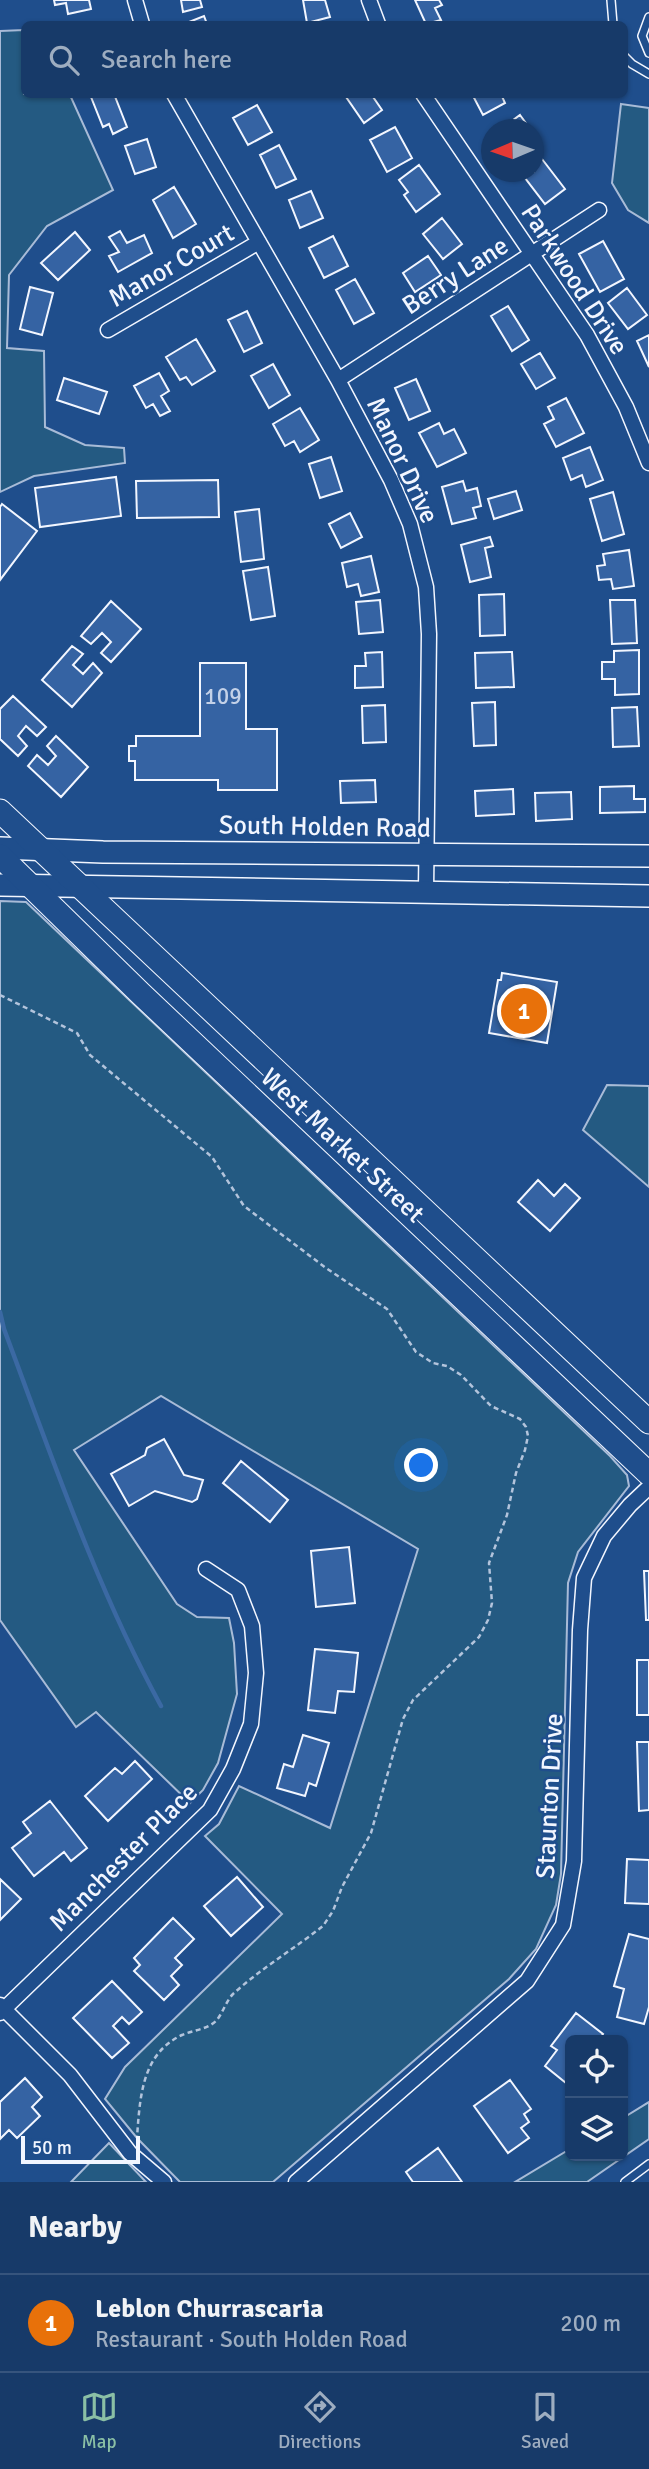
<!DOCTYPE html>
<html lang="en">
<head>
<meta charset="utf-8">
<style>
  body { margin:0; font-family:Signika,sans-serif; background:#244571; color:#f1f3f6 }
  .controls { position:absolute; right:21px; bottom:21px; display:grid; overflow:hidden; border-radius:10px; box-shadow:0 2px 5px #0004 }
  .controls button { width:63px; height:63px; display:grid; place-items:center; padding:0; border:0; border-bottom:2px solid #36547d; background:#173a69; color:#f1f3f6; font:35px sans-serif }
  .compass { position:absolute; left:481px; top:119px; width:63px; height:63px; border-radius:50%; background:#173a69; box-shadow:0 2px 5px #0004; rotate:268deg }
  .scale { position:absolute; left:21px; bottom:18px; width:119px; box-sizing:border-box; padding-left:7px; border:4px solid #f2f6ff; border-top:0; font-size:19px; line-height:24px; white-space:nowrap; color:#f2f6ff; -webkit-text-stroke:5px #1f4e8c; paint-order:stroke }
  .you { position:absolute; left:422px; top:1466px; width:24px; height:24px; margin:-18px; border:5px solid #fff; border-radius:50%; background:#1a73e8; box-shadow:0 0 0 10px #1a73e833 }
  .badge { display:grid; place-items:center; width:46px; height:46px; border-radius:50%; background:#8abfa5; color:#fff; font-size:23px; font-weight:700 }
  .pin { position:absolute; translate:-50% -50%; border:4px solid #fff; box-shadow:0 2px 7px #0006 }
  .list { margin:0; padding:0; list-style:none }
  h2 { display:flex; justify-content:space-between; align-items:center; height:91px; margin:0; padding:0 28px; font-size:30px }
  h2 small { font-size:23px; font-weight:400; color:#9eadc0 }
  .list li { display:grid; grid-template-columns:46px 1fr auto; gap:21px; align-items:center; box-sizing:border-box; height:98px; padding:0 28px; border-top:2px solid #36547d }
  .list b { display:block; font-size:26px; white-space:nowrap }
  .list p { margin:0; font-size:23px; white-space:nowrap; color:#9eadc0 }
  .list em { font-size:23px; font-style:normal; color:#9eadc0 }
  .icon { flex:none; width:38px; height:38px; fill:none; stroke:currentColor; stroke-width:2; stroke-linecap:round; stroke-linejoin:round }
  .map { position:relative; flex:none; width:649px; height:2182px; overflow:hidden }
  .search { position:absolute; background:#173a69; box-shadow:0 2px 5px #0004; left:21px; right:21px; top:21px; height:77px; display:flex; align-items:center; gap:18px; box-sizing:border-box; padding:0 24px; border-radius:10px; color:#9eadc0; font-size:26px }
  .sheet { height:189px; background:#173a69 }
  nav { display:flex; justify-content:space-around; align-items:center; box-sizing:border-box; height:98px; border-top:2px solid #36547d; background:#173a69; font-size:19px; color:#9eadc0 }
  nav a { display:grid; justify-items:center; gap:4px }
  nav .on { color:#8abfa5 }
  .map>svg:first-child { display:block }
</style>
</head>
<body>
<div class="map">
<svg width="649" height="2182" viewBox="0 0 649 2182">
  <rect width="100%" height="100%" fill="#1f4e8c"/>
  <path fill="#245a82" stroke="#a8bbd7" stroke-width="2" d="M24,30V94L70,95L113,190L47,226L9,275L7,348L44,351L45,427L85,445L124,448L125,463L34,476L0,492V31Z
    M621,104L649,108V223L628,210L612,183Z
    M0,901L26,902L610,1456L627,1475L629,1486L578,1552L568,1583L561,1874L556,1905L536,1949L509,1979L273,2182H180L137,2138L105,2099L125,2067L282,1914L205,1836L219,1824L239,1786L330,1828L418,1549L161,1396L74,1450L177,1604L197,1617L229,1618L234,1643L237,1694L218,1763L203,1790L190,1803L96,1712L76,1727L0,1620Z
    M607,1085L649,1086V1187L583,1130Z
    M649,2102V2139L587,2182H515L570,2149V2156H623V2118Z
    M109,2143L146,2182H71Z"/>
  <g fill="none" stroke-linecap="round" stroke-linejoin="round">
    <path stroke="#3b69a3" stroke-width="4.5" d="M0,1312L4,1329C52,1457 96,1587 161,1706"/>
  </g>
  <path fill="#3563a3" stroke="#f2f6ff" stroke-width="2" d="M54,0H89L91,9L68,14L66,3L55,5Z
    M181,0H200L202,7L183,12Z
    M303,0H325L330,17L307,23Z
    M415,0H439L442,5L435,8L441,20L426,24Z
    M204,16L207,24H184Z
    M96,94H114L127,127L113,134L109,124L103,127L91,97Z
    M344,94H371L382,110L364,123Z
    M472,94H501L505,103L483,115Z
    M257,105L272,132L248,145L233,118Z
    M520,115L531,130H501V129Z
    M395,127L412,158L387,172L370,140Z
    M147,139L156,167L135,174L125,146Z
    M279,145L296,179L276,188L260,155Z
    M542,159L565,189L545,204L522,174L526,172H534V165Z
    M419,165L440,194L416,212L404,195L408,192L399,180Z
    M174,187L196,224L173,238L153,200Z
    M311,191L323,218L300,228L289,200Z
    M442,218L462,244L443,259L423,234Z
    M120,231L127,243L144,235L152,253L118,272L109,256L119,252L109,237Z
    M75,232L90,250L58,280L41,263Z
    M333,236L348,266L324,278L309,248Z
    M603,241L624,279L600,292L579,254Z
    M428,256L441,275L415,292L403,273Z
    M355,279L374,313L354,324L336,290Z
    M30,287L53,293L42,335L20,329Z
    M627,288L647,315L628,329L608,303Z
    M508,306L529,340L512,351L491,316Z
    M247,311L262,343L244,352L228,320Z
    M649,335V367L637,341Z
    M196,339L215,371L192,385L186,377L180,380L166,357Z
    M540,353L555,378L536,389L521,364Z
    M273,364L290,395L269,408L251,376Z
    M159,373L169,391L161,396L170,411L160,416L153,404L146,408L134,386Z
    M64,378L107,392L99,414L57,400Z
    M416,379L430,411L409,420L395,388Z
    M566,398L584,433L556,447L544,424L554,419L548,407Z
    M300,408L319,440L300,452L294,441L285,446L273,424Z
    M439,423L444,434L454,429L466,453L437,467L419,433Z
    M590,447L603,480L586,487L582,475L571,480L563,458Z
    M331,457L342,491L320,498L309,464Z
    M116,477L121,516L40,527L35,488Z
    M218,480L219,517L137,518L136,481Z
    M463,481L466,491L477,488L481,506L473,508L476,518L452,524L442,487Z
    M516,491L522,510L494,519L488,499Z
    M613,492L624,534L602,541L590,499Z
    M2,504L37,531L0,580V507Z
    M259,509L264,559L241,562L235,512Z
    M350,513L362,537L341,548L329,524Z
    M490,537L493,546L485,548L491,577L470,582L461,545Z
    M629,550L634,586L613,589L611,579L599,580L597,566L605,565L603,554Z
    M371,556L379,592L361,596L358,584L347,587L342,563Z
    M268,567L275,616L251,620L243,571Z
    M504,594L505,635L480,636L479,595Z
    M380,600L383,632L359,634L356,602Z
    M610,600H635L637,643L612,644Z
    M111,601L141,629L111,662L101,653L111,642L102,633L91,644L81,636Z
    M72,646L83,654L73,665L83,674L93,663L102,673L72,707L42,680Z
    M639,650V694L615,695V679H602V662H614V651Z
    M382,652L383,687L355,688V666H366L365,653Z
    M512,652L514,687L476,688L475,653Z
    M200,663H246V729H277V790H218V780H135V761H129V746H136V736H200Z
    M13,696L46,727L37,736L26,726L18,736L27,746L18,756L0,739V709Z
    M495,702L496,745L474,746L472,703Z
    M385,705L386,742L363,743L362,706Z
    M637,707L639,746L613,747L612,708Z
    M56,736L88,767L61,797L28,766L37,755L48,765L56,756L47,746Z
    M375,780L376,802L341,803L340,781Z
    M634,786V799H645V812L600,813V787Z
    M513,789L514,814L476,816L475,791Z
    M571,792L572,819L536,821L535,793Z
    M502,973L557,982L547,1043L489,1033L498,980H501Z
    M538,1180L554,1196L565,1184L580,1198L550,1231L518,1202Z
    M164,1439L184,1475L203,1480L197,1499L192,1502L155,1491L129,1506L111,1474L145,1455L147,1448Z
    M241,1461L288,1500L270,1522L223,1483Z
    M349,1547L355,1603L316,1607L311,1551Z
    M644,1571H649V1620H646Z
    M315,1649L358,1653L354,1692L338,1691L335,1713L308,1710Z
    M637,1660H649V1715H637Z
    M303,1735L329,1743L316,1786L309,1783L305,1796L277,1788L284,1764L293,1767Z
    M637,1742H649V1810L639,1811Z
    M135,1761L152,1779L108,1821L85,1796L115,1768L122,1774Z
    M50,1801L87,1848L71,1861L64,1852L34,1876L12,1848L31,1833L23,1822Z
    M627,1859L649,1860V1904L625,1903Z
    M237,1877L263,1907L231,1936L204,1906Z
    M0,1879L21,1899L0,1920Z
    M173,1918L194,1939L175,1958L182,1965L171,1976L179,1985L164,2000L134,1971L140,1965L134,1958Z
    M629,1934L649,1939V2007L644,2024L617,2017L624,1989L614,1986Z
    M112,1981L142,2012L129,2024L122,2017L113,2026L129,2043L112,2058L73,2018Z
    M576,2013L603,2034L599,2040H570V2077L566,2083L545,2066L557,2050L551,2046Z
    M25,2078L42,2097L32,2107L40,2116L17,2138L9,2130L0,2139V2102Z
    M510,2080L531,2109L524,2114L529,2122L521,2128L529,2138L508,2153L474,2106Z
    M438,2148L462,2182H413L406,2172Z"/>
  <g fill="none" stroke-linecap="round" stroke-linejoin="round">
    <defs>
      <path id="lane" d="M611,0L613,24
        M649,17L642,36L649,53
        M624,56L632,64L649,74
        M625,2182L649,2164"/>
      <path id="street" d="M135,0L142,24
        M369,0L378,24
        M174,94L338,380L391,480L410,524L426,587L429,634L426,891
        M423,94L587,335L626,407L649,463
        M108,330L259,242
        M338,380L599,210
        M0,2005L70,2075L130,2153L164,2182
        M0,2013L210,1810L233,1769L251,1724L256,1673L252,1626L238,1590L206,1569
        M296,2182L527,1981L563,1925L574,1861L580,1630L584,1578L604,1536L630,1505L649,1487"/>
      <path id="secondary" d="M0,848L103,852L649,856
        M0,885L649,896"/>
      <path id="primary" d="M0,811L649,1422
        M0,856L140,993L649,1474"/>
    </defs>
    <use href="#lane" stroke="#f2f6ff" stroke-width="10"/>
    <use href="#street" stroke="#f2f6ff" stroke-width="17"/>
    <use href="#secondary" stroke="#f2f6ff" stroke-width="24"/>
    <use href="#primary" stroke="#f2f6ff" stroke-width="25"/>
    <path stroke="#b3c4dc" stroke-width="2.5" stroke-dasharray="5 3.5" stroke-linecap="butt" d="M0,995L77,1033L90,1055L212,1157L244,1206L326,1268L387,1309L416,1352L433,1363L447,1366L461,1375L491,1406L520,1419L526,1427L528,1436L525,1450L516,1473L507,1515L489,1563L492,1603L488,1620L479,1637L413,1700L403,1719L371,1833L342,1887L333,1911L323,1926C295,1948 259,1970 233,1994C226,2001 223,2013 216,2021C206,2030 193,2030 182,2035C141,2054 140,2099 137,2137"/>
    <use href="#lane" stroke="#1f4e8c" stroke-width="7"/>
    <use href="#street" stroke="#1f4e8c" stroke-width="14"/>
    <use href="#secondary" stroke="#1f4e8c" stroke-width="21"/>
    <use href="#primary" stroke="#1f4e8c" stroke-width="23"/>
  </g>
  <g text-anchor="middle" stroke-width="5" stroke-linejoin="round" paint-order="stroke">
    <g font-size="23" fill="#c3d1e8">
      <text x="223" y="704">109</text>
    </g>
    <g font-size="26" fill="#f2f6ff" stroke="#1f4e8c">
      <text transform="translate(171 265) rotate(-30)" y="9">Manor Court</text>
      <text transform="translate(455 275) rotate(-33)" y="9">Berry Lane</text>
      <text transform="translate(575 279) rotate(57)" y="9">Parkwood Drive</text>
      <text transform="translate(403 460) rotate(65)" y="9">Manor Drive</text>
      <text transform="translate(325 826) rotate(1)" y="9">South Holden Road</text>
      <text transform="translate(343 1145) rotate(43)" y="9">West Market Street</text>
      <text transform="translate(549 1796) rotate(-87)" y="9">Staunton Drive</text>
      <text transform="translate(123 1857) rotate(-45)" y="9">Manchester Place</text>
    </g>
  </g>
</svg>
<div class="controls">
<button><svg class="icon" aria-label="locate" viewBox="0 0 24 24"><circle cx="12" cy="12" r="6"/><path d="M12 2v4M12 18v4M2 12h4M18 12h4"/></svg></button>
<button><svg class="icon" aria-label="layers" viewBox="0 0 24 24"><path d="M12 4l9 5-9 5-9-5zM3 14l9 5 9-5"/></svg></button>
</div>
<svg class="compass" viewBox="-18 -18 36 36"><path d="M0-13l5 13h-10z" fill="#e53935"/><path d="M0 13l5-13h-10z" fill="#9eadc0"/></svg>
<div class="scale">50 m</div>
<div class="you"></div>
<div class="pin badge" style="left:524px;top:1011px;background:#e8710a">1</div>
<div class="search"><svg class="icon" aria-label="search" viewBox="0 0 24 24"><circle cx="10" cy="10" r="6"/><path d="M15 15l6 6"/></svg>Search here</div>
</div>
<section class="sheet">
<h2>Nearby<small></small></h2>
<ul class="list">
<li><span class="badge" style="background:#e8710a">1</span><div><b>Leblon Churrascaria</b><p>Restaurant · South Holden Road</p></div><em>200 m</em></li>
</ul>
</section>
<nav>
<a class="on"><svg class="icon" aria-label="map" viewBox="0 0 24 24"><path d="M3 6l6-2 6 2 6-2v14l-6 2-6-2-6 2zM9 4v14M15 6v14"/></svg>Map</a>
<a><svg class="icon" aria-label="directions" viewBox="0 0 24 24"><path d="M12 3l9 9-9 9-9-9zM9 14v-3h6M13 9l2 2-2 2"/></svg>Directions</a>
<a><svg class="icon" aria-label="saved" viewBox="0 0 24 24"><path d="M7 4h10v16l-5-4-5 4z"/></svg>Saved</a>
</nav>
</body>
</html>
